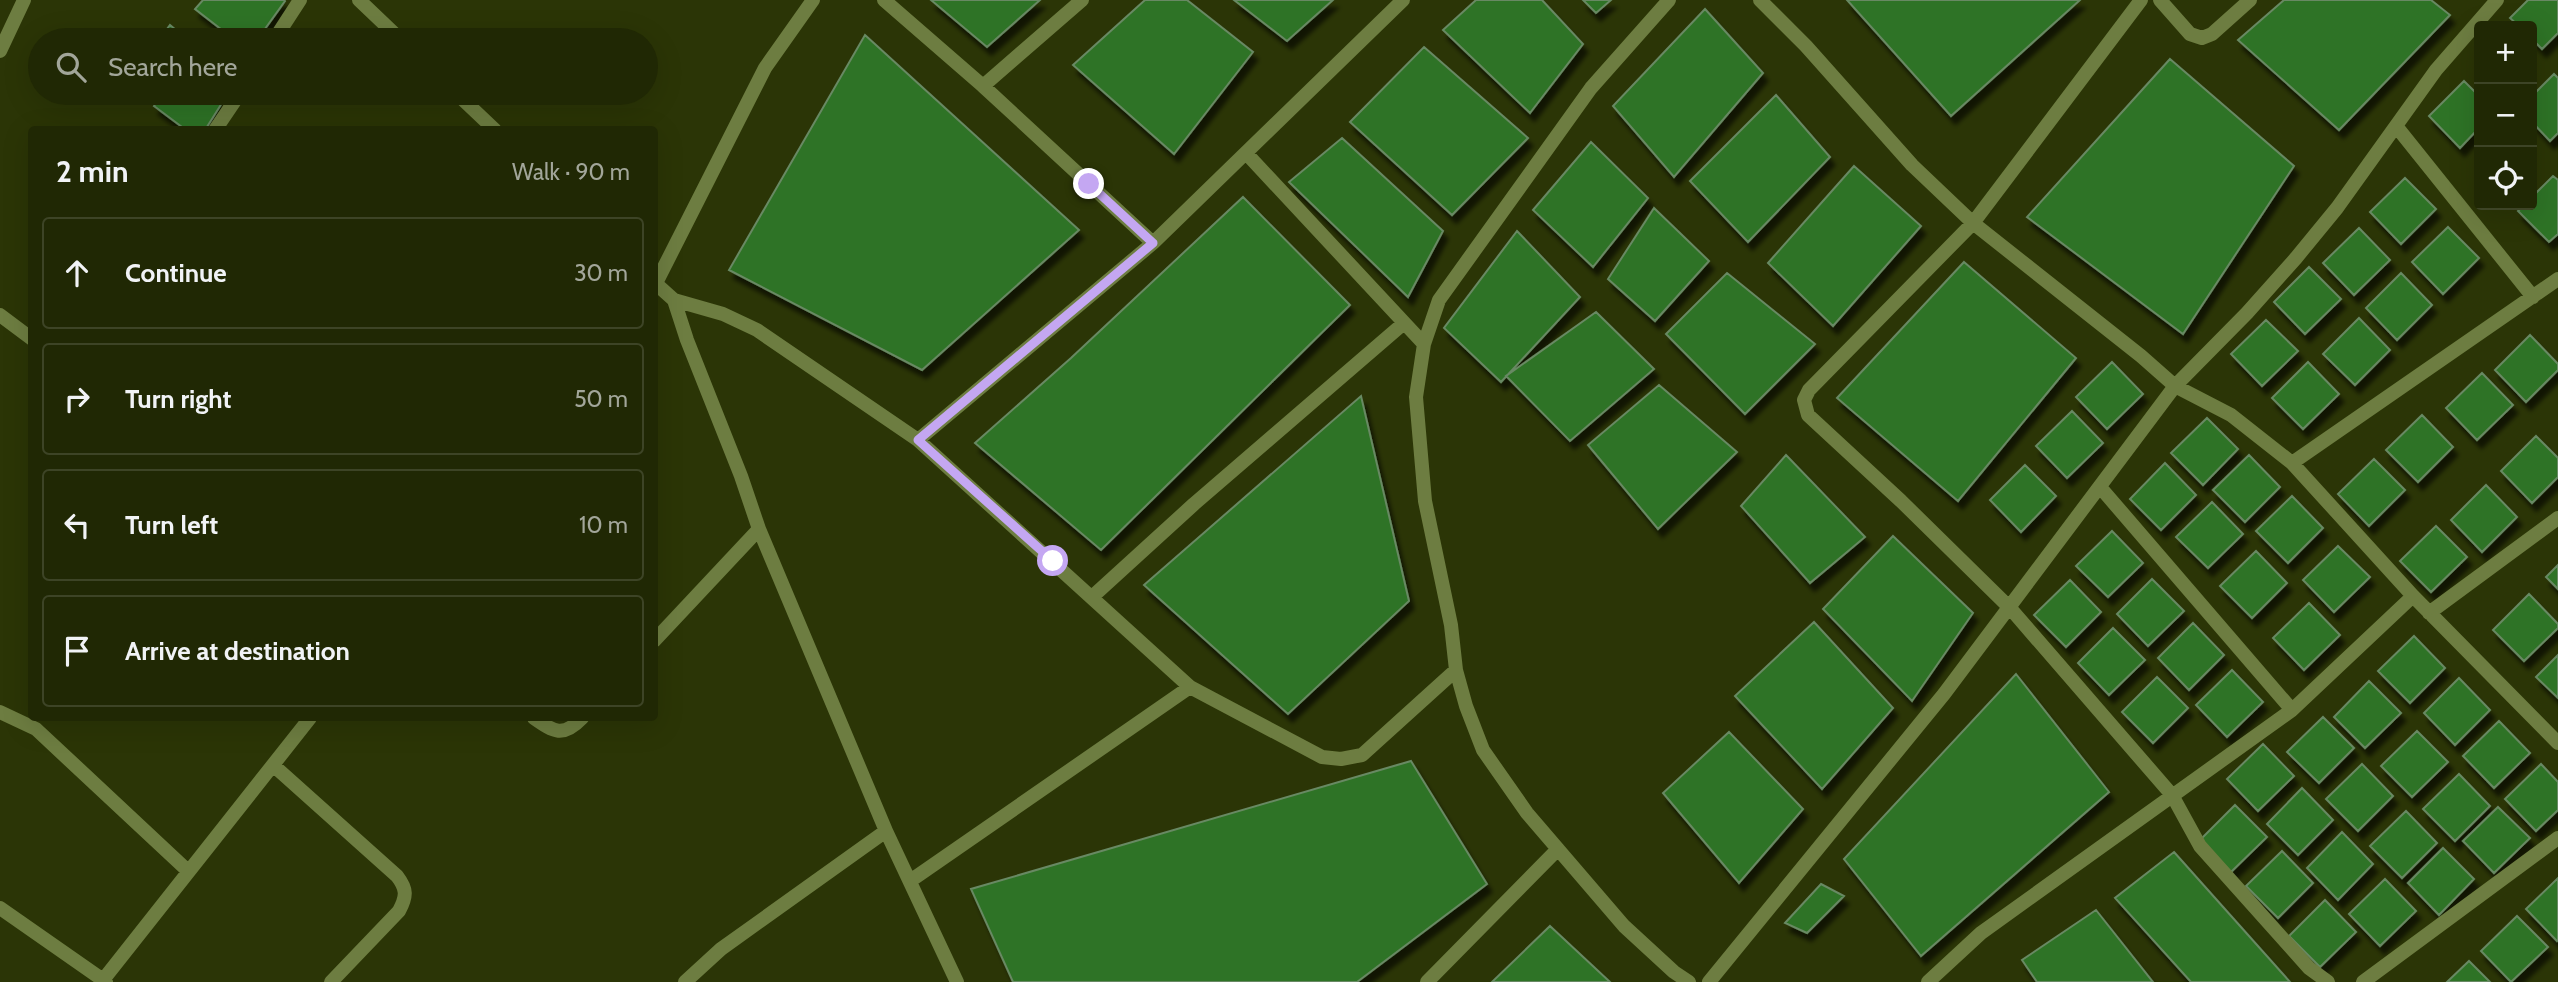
<!DOCTYPE html>
<html lang="en">
<head>
<meta charset="utf-8">
<style>
  body { margin:0; font-family:Cabin,sans-serif; background:#28300e; color:#f1f3f6 }
  .controls { position:absolute; right:21px; top:21px; display:grid; overflow:hidden; border-radius:7px; box-shadow:0 7px 28px #0002 }
  .controls button { width:63px; height:63px; display:grid; place-items:center; padding:0; border:0; border-bottom:2px solid #3d4426; background:#202804; color:#f1f3f6; font:35px sans-serif }
  .stop { position:absolute; width:21px; height:21px; margin:-16px; border:5px solid #c4a7f2; border-radius:50%; background:#fff }
  .stop.end { background:#c4a7f2; border-color:#fff; box-shadow:0 2px 7px #0008 }
  .list { margin:0; padding:0; list-style:none }
  h2 { display:flex; justify-content:space-between; align-items:center; height:91px; margin:0; padding:0 28px; font-size:30px }
  h2 small { font-size:23px; font-weight:400; color:#a2a69a }
  .list li { display:grid; grid-template-columns:46px 1fr auto; gap:21px; align-items:center; box-sizing:border-box; height:112px; margin:0 14px 14px; padding:0 14px; border:2px solid #3d4426; border-radius:7px }
  .list b { display:block; font-size:26px; white-space:nowrap }
  .list em { font-size:23px; font-style:normal; color:#a2a69a }
  .icon { flex:none; width:38px; height:38px; fill:none; stroke:currentColor; stroke-width:2; stroke-linecap:round; stroke-linejoin:round }
  .map { position:relative; flex:none; width:2558px; height:982px; overflow:hidden }
  .search { position:absolute; background:#202804; box-shadow:0 7px 28px #0002; left:28px; top:28px; width:630px; height:77px; display:flex; align-items:center; gap:18px; box-sizing:border-box; padding:0 24px; border-radius:38px; color:#a2a69a; font-size:26px }
  .panel { position:absolute; background:#202804; box-shadow:0 7px 28px #0002; left:28px; top:126px; width:630px; height:595px; border-radius:7px }
  .map>svg:first-child { display:block }
</style>
</head>
<body>
<div class="map">
<svg width="2558" height="982" viewBox="0 0 2558 982">
  <defs>
    <filter id="shadow"><feDropShadow dx="4.5" dy="8" stdDeviation="2" flood-color="#0009"/></filter>
  </defs>
  <rect width="100%" height="100%" fill="#2b3506"/>
  <path fill="#2f7326" stroke="#688963" stroke-width="2" filter="url(#shadow)" d="M203,0H284L285,1L257,40H235L195,9Z
    M931,0H1040L987,47Z
    M1145,0H1187L1253,52L1174,154L1073,65Z
    M1234,0H1333L1287,41Z
    M1476,0H1542L1583,44L1530,113L1443,30Z
    M1583,0H1611L1596,13Z
    M1847,0H2080L1951,116Z
    M2284,0H2431L2450,15L2339,130L2238,40Z
    M2528,0H2558V33L2542,49L2532,39V26H2519L2510,18Z
    M1705,9L1763,73L1674,177L1613,106Z
    M170,25L188,40H159Z
    M865,35L1079,230L922,370L729,270Z
    M1424,47L1528,138L1452,215L1350,122Z
    M2170,59L2294,166L2183,334L2027,217Z
    M2554,74L2558,78V133L2550,141L2532,122V96Z
    M2464,81L2479,96V128L2460,148L2429,116Z
    M164,93H210L222,103L205,130H186L154,106Z
    M1776,95L1830,157L1748,242L1690,181Z
    M1342,138L1443,231L1408,297L1289,182Z
    M1591,142L1648,198L1593,267L1533,210Z
    M1854,166L1921,226L1833,326L1768,263Z
    M2553,176L2558,180V234L2549,242L2518,211L2524,205H2532V197Z
    M2405,178L2436,209L2401,244L2370,212Z
    M1243,197L1350,305L1101,550L975,443L1071,358Z
    M1654,208L1709,261L1655,321L1608,279Z
    M2448,227L2479,258L2443,294L2412,262Z
    M2359,228L2390,260L2354,295L2323,263Z
    M1517,231L1580,297L1501,382L1444,328Z
    M1964,262L2076,358L1958,501L1837,398Z
    M2309,267L2341,299L2305,334L2274,302Z
    M1727,273L1815,344L1745,414L1666,334Z
    M2401,273L2432,305L2397,340L2366,308Z
    M1596,312L1654,369L1570,441L1506,376Z
    M2359,318L2390,350L2355,385L2323,354Z
    M2266,320L2298,351L2262,386L2231,354Z
    M2530,335L2558,364V370L2526,402L2495,370Z
    M2112,362L2143,394L2107,429L2076,397Z
    M2308,362L2339,394L2303,429L2272,398Z
    M2482,373L2513,405L2477,440L2446,408Z
    M1659,385L1737,452L1658,529L1588,445Z
    M1361,396L1409,601L1288,714L1144,585Z
    M2072,411L2103,443L2067,478L2036,446Z
    M2422,415L2453,447L2418,482L2386,450Z
    M2207,418L2238,449L2203,485L2171,453Z
    M2536,436L2558,458V477L2532,503L2501,471Z
    M1786,455L1865,537L1810,583L1741,506Z
    M2249,455L2280,487L2245,522L2213,490Z
    M2374,459L2405,490L2369,526L2338,494Z
    M2165,463L2196,495L2161,530L2130,499Z
    M2025,465L2056,496L2021,532L1990,500Z
    M2486,485L2517,517L2482,552L2451,520Z
    M2292,496L2323,528L2288,563L2256,531Z
    M2212,502L2243,534L2208,568L2176,537Z
    M2436,526L2467,557L2431,592L2400,561Z
    M2112,531L2143,563L2108,597L2076,566Z
    M1893,536L1973,613L1912,701L1823,609Z
    M2338,546L2370,577L2334,612L2303,580Z
    M2256,551L2287,583L2252,618L2220,586Z
    M2558,565V589L2546,577Z
    M2152,579L2184,611L2148,646L2117,614Z
    M2070,580L2101,612L2066,647L2034,615Z
    M2529,594L2558,624V628L2524,661L2493,630Z
    M2309,603L2340,635L2304,670L2273,638Z
    M1814,622L1893,708L1822,789L1735,696Z
    M2193,623L2224,655L2189,690L2158,658Z
    M2113,628L2145,660L2109,695L2078,663Z
    M2414,636L2445,668L2410,703L2378,671Z
    M2558,655V698L2536,677Z
    M2232,670L2263,702L2227,737L2196,705Z
    M2016,674L2109,792L1921,956L1844,859Z
    M2157,677L2188,708L2153,743L2122,712Z
    M2459,678L2490,710L2455,745L2424,713Z
    M2369,681L2401,713L2365,748L2334,717Z
    M2323,717L2354,748L2319,783L2287,752Z
    M2499,721L2530,753L2494,788L2463,756Z
    M2417,731L2448,762L2412,797L2381,766Z
    M1729,732L1803,809L1739,883L1663,793Z
    M2263,744L2294,776L2258,811L2227,779Z
    M1411,761L1487,884L1357,982H1013L971,889Z
    M2362,764L2393,796L2358,831L2326,799Z
    M2541,764L2558,782V810L2536,831L2505,799Z
    M2459,774L2490,806L2455,841L2423,809Z
    M2302,788L2333,820L2298,855L2267,824Z
    M2235,805L2267,837L2231,872L2200,840Z
    M2498,807L2530,838L2494,873L2463,841Z
    M2406,811L2437,843L2402,878L2370,846Z
    M2342,832L2373,864L2338,900L2307,868Z
    M2443,848L2474,879L2439,915L2408,883Z
    M2282,851L2313,883L2278,918L2246,886Z
    M2174,852L2290,982H2191L2115,898Z
    M2558,878V940L2557,941L2526,909Z
    M2385,879L2416,911L2380,946L2349,914Z
    M1821,884L1844,896L1807,933L1785,923Z
    M2325,900L2356,932L2320,967L2289,936Z
    M2096,910L2153,982H2037L2022,960Z
    M2517,916L2548,947L2511,982L2481,951Z
    M1550,926L1610,982H1492Z
    M2469,961L2490,982H2447Z"/>
  <g fill="none" stroke-linecap="round" stroke-linejoin="round">
    <path stroke="#6d7d41" stroke-width="14" d="M359,0L401,40
      M884,0L983,86L1153,243
      M1669,0L1591,88L1439,300L1424,344L1416,397L1425,501L1451,625L1456,670L1466,706L1483,750L1527,813L1624,926L1674,972L1689,982
      M1760,0L1806,46L1912,165L1973,223L2141,356L2175,386L2231,415L2292,463L2413,596L2558,743
      M2141,0L1973,223L1809,390L1804,400L1808,415L1901,501L2010,608L2172,795L2200,846L2309,968L2328,982
      M2160,0L2190,34L2202,38L2212,34L2250,0
      M274,40L300,0
      M0,51L24,0
      M983,86L1082,0
      M456,93L495,130
      M2396,126L2533,297
      M215,130L240,93
      M1246,153L1424,344
      M654,282L674,300L687,340L741,476L759,529L886,831L957,982
      M654,287L765,68L813,0
      M674,300L723,314L757,330L918,440L1190,687L1322,757L1341,759L1362,755L1456,670
      M0,315L32,339
      M918,440L1153,243L1403,0
      M2292,463L2558,279
      M2100,487L2292,710
      M1092,597L1194,504L1404,323
      M2429,613L2558,518
      M654,641L759,529
      M0,712L36,729L188,871
      M534,718C554,732 563,738 582,718
      M273,765L397,876C407,889 407,896 399,911L331,982
      M910,881L1190,687
      M0,908L106,982
      M103,980L310,718
      M685,982L721,949L886,831
      M1427,982L1558,849
      M1709,982L1944,694L2175,386L2247,313L2296,258L2337,208L2436,70L2497,0
      M1928,982L1981,933L2292,710L2413,596
      M2363,982L2558,838"/>
  </g>
  <g fill="none" stroke-linecap="round" stroke-linejoin="round">
    <path stroke="#c4a7f2" stroke-width="9" d="M1053,561L918,440L1153,243L1089,184"/>
  </g>
</svg>
<div class="controls">
<button>+</button>
<button>−</button>
<button><svg class="icon" aria-label="locate" viewBox="0 0 24 24"><circle cx="12" cy="12" r="6"/><path d="M12 2v4M12 18v4M2 12h4M18 12h4"/></svg></button>
</div>
<div class="stop" style="left:1053px;top:561px"></div>
<div class="stop end" style="left:1089px;top:184px"></div>
<div class="search"><svg class="icon" aria-label="search" viewBox="0 0 24 24"><circle cx="10" cy="10" r="6"/><path d="M15 15l6 6"/></svg>Search here</div>
<section class="panel">
<h2>2 min<small>Walk · 90 m</small></h2>
<ul class="list">
<li><svg class="icon" aria-label="ahead" viewBox="0 0 24 24"><path d="M12 20V5M6 11l6-6 6 6"/></svg><div><b>Continue</b></div><em>30 m</em></li>
<li><svg class="icon" aria-label="right" viewBox="0 0 24 24"><path d="M7 20v-9h11M14 6l5 5-5 5"/></svg><div><b>Turn right</b></div><em>50 m</em></li>
<li><svg class="icon" aria-label="left" viewBox="0 0 24 24"><path d="M17 20v-9H6M10 6l-5 5 5 5"/></svg><div><b>Turn left</b></div><em>10 m</em></li>
<li><svg class="icon" aria-label="arrive" viewBox="0 0 24 24"><path d="M6 21V4h12l-3 4 3 4H6"/></svg><div><b>Arrive at destination</b></div></li>
</ul>
</section>
</div>
</body>
</html>
